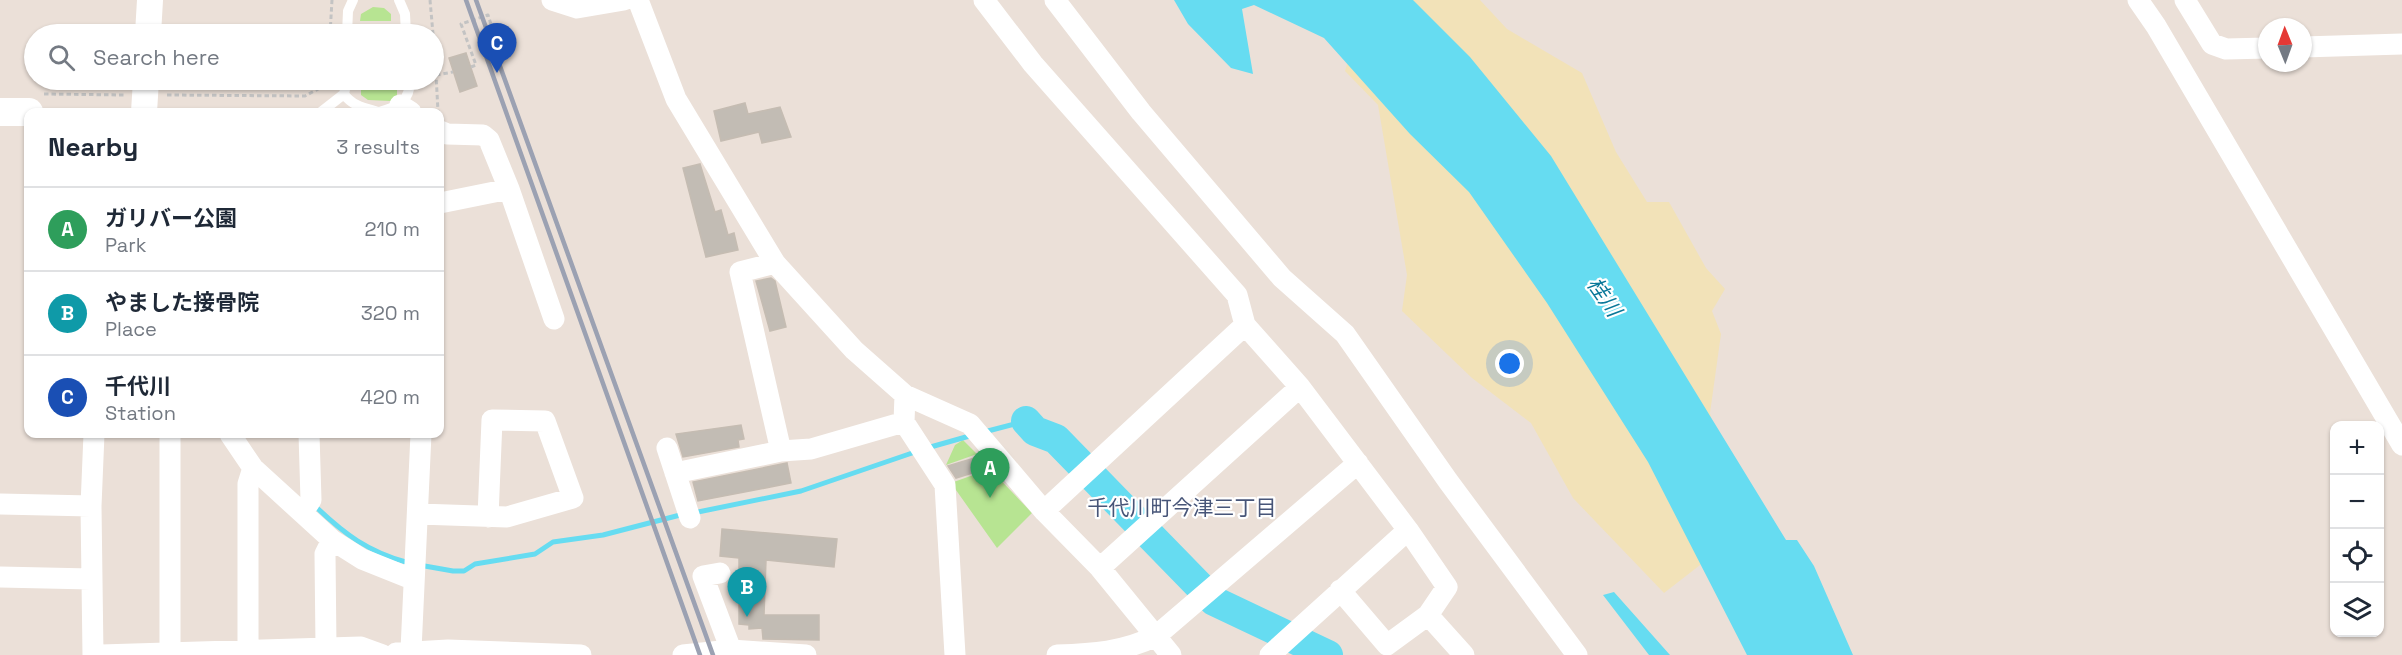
<!DOCTYPE html>
<html lang="en">
<head>
<meta charset="utf-8">
<style>
  body { margin:0; font-family:"Space Grotesk","Noto Sans JP",sans-serif; background:#f2f2f3; color:#1f2937 }
  .controls { position:absolute; right:18px; bottom:18px; display:grid; overflow:hidden; border-radius:12px; box-shadow:0 2px 4px #0004 }
  .controls button { width:54px; height:54px; display:grid; place-items:center; padding:0; border:0; border-bottom:2px solid #e0e1e3; background:#fff; color:#1f2937; font:30px sans-serif }
  .compass { position:absolute; left:2258px; top:18px; width:54px; height:54px; border-radius:50%; background:#fff; box-shadow:0 2px 4px #0004; rotate:359deg }
  .you { position:absolute; left:1510px; top:364px; width:21px; height:21px; margin:-15px; border:4px solid #fff; border-radius:50%; background:#1a73e8; box-shadow:0 0 0 9px #1a73e833 }
  .badge { display:grid; place-items:center; width:39px; height:39px; border-radius:50%; background:#7c3aed; color:#fff; font-size:20px; font-weight:700 }
  .pin { position:absolute; translate:-50% -50px; filter:drop-shadow(0 2px 3px #0008) }
  .pin::after { content:''; position:absolute; top:32px; width:21px; height:18px; background:inherit; clip-path:polygon(0 0,100% 0,50% 100%) }
  .list { margin:0; padding:0; list-style:none }
  h2 { display:flex; justify-content:space-between; align-items:center; height:78px; margin:0; padding:0 24px; font-size:26px }
  h2 small { font-size:20px; font-weight:400; color:#747a83 }
  .list li { display:grid; grid-template-columns:39px 1fr auto; gap:18px; align-items:center; box-sizing:border-box; height:84px; padding:0 24px; border-top:2px solid #e0e1e3 }
  .list b { display:block; font-size:22px; white-space:nowrap }
  .list p { margin:0; font-size:20px; white-space:nowrap; color:#747a83 }
  .list em { font-size:20px; font-style:normal; color:#747a83 }
  .icon { flex:none; width:33px; height:33px; fill:none; stroke:currentColor; stroke-width:2; stroke-linecap:round; stroke-linejoin:round }
  .map { position:relative; flex:none; width:2402px; height:655px; overflow:hidden }
  .search { position:absolute; background:#fff; box-shadow:0 2px 4px #0004; left:24px; top:24px; width:420px; height:66px; display:flex; align-items:center; gap:15px; box-sizing:border-box; padding:0 21px; border-radius:33px; color:#747a83; font-size:22px }
  .panel { position:absolute; background:#fff; box-shadow:0 2px 4px #0004; left:24px; top:108px; width:420px; height:330px; border-radius:12px }
  .map>svg:first-child { display:block }
</style>
</head>
<body>
<div class="map">
<svg width="2402" height="655" viewBox="0 0 2402 655">
  <rect width="100%" height="100%" fill="#ebe0d8"/>
  <path fill="#b7e492" d="M373,7L384,8L391,14V21H360L361,14Z
    M361,80H397V96L391,101L368,100L361,95Z
    M963,440L977,454L946,465L955,445Z
    M990,469L1032,513L997,548L951,483Z"/>
  <path fill="#f2e2b8" d="M1347,0H1480L1507,29L1582,73L1616,152L1647,202H1669L1706,268L1725,289L1712,311L1721,334L1710,413L1724,471L1713,555L1664,593L1573,498L1531,423L1472,378L1402,311L1407,275L1378,105L1345,71L1355,37Z"/>
  <path fill="#66dcf1" d="M1174,0H1413L1470,57L1551,156L1786,540H1797L1814,566L1853,655H1747L1648,462L1547,303L1469,192L1410,134L1324,38L1254,5L1242,9L1253,74L1231,68L1188,24Z
    M1614,592L1670,655H1649L1603,595Z"/>
  <g fill="none" stroke-linecap="round" stroke-linejoin="round">
    <path stroke="#66dcf1" stroke-width="5" d="M984,432L1026,421
      M927,448L973,435
      M314,505C344,534 368,552 409,563
      M693,513L801,491L918,451
      M419,565L453,571H464L475,564L535,554L553,542L603,535L684,514"/>
    <path stroke="#66dcf1" stroke-width="30" d="M1026,421L1035,431L1056,439L1214,601L1328,655"/>
  </g>
  <path fill="#c2bcb4" stroke="#c5bcb2" stroke-width="1.5" d="M466,53L477,86L460,92L449,58Z
    M745,103L748,114L780,107L791,137L762,143L759,132L721,141L714,111Z
    M700,164L715,212L721,210L728,235L734,233L738,250L706,257L683,168Z
    M771,278L775,281L786,327L770,331L756,281Z
    M741,425L744,439L738,440L739,447L683,457L676,434Z
    M978,457L982,470L956,478L948,466Z
    M787,463L791,483L698,501L693,482Z
    M722,529L837,539L834,567L766,560L764,615H819V640L763,639L762,628L749,629V625L739,624V558L720,556Z"/>
  <g fill="none" stroke-linecap="round" stroke-linejoin="round">
    <path stroke="#c3c3c3" stroke-width="3" stroke-dasharray="4.5 3" stroke-linecap="butt" d="M430,0L433,34
      M330,34L332,0
      M434,35L438,112
      M471,67L476,65L461,24L488,15L497,43
      M436,75L453,72
      M44,94L124,95
      M167,95L305,96L320,88L325,80"/>
    <path stroke="#fff" stroke-width="10" d="M399,0L405,14L406,34
      M347,34L348,11L353,0
      M344,94C352,106 365,108 379,112
      M321,112L344,94L347,80
      M379,112C398,107 410,102 410,80"/>
    <path stroke="#fff" stroke-width="21" d="M552,0L577,8L624,0
      M638,0L676,99L775,263L854,350L905,395L970,424L1044,511L1100,568L1171,655
      M984,0L1033,64L1237,295L1245,325L1300,387L1408,530L1270,655
      M1055,0L1141,112L1282,278L1345,334L1448,481L1577,655
      M2138,0L2156,26L2402,445
      M2185,0L2212,44L2226,49L2267,48
      M2303,47L2402,44
      M400,105L411,112
      M440,131L447,134L483,135L489,140L509,189L554,319
      M440,203L509,189
      M775,263L740,272L781,451
      M905,395L904,422L945,485L955,655
      M230,434L253,468L332,540L362,559L412,579
      M667,448L690,518
      M675,473L781,451L811,449L904,422
      M0,504L91,506
      M1044,511L1245,325
      M303,512L311,500L309,434
      M419,514L507,517L573,498L545,421L492,420L488,517
      M1100,568L1300,387
      M720,573L703,576L731,650
      M0,577L91,579
      M1340,590L1387,645L1428,615L1447,587L1408,530
      M1428,615L1464,655
      M326,647L325,554L332,540
      M248,649V484L253,468
      M411,650L421,434
      M170,652V434
      M396,653L448,650L581,655
      M93,655L91,506L94,434
      M101,655L361,647L383,655
      M683,655L731,650L806,655
      M1057,655C1093,654 1123,652 1156,636L1358,463"/>
    <path stroke="#fff" stroke-width="26" d="M148,34L150,0
      M144,112L146,80"/>
    <path stroke="#fff" stroke-width="28" d="M0,112H29"/>
    <path stroke="#9ba1b2" stroke-width="4.5" d="M466,0L700,655
      M476,0L713,655"/>
  </g>
  <g text-anchor="middle" stroke-width="4.5" stroke-linejoin="round" paint-order="stroke">
    <g font-size="21" font-style="italic" fill="#097899" stroke="#fff">
      <text transform="translate(1604 297) rotate(55)" y="7">桂川</text>
    </g>
    <g font-size="21" fill="#475578" stroke="#fff">
      <text x="1182" y="515">千代川町今津三丁目</text>
    </g>
  </g>
</svg>
<div class="controls">
<button>+</button>
<button>−</button>
<button><svg class="icon" aria-label="locate" viewBox="0 0 24 24"><circle cx="12" cy="12" r="6"/><path d="M12 2v4M12 18v4M2 12h4M18 12h4"/></svg></button>
<button><svg class="icon" aria-label="layers" viewBox="0 0 24 24"><path d="M12 4l9 5-9 5-9-5zM3 14l9 5 9-5"/></svg></button>
</div>
<svg class="compass" viewBox="-18 -18 36 36"><path d="M0-13l5 13h-10z" fill="#e53935"/><path d="M0 13l5-13h-10z" fill="#747a83"/></svg>
<div class="you"></div>
<div class="pin badge" style="left:990px;top:498px;background:#2e9e5b">A</div>
<div class="pin badge" style="left:747px;top:617px;background:#0f9aa8">B</div>
<div class="pin badge" style="left:497px;top:73px;background:#1a4fb4">C</div>
<div class="search"><svg class="icon" aria-label="search" viewBox="0 0 24 24"><circle cx="10" cy="10" r="6"/><path d="M15 15l6 6"/></svg>Search here</div>
<section class="panel">
<h2>Nearby<small>3 results</small></h2>
<ul class="list">
<li><span class="badge" style="background:#2e9e5b">A</span><div><b>ガリバー公園</b><p>Park</p></div><em>210 m</em></li>
<li><span class="badge" style="background:#0f9aa8">B</span><div><b>やました接骨院</b><p>Place</p></div><em>320 m</em></li>
<li><span class="badge" style="background:#1a4fb4">C</span><div><b>千代川</b><p>Station</p></div><em>420 m</em></li>
</ul>
</section>
</div>
</body>
</html>
